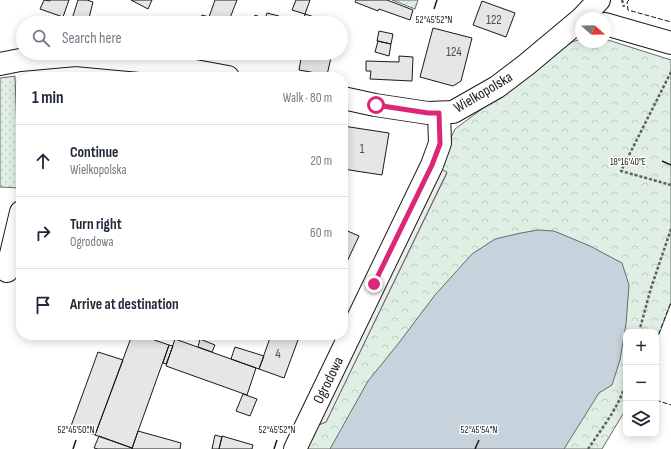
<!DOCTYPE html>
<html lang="en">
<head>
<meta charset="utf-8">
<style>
  body { margin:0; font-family:"Sofia Sans Condensed",sans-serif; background:#f6f6f7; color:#1f2937 }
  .controls { position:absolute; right:12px; bottom:12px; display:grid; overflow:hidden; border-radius:8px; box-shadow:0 2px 10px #0003 }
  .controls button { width:36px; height:36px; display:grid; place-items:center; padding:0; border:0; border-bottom:1px solid #e0e1e3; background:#fff; color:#1f2937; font:20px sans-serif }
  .compass { position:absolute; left:575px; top:12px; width:36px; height:36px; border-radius:50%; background:#fff; box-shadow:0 2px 10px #0003; rotate:110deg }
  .stop { position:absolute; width:12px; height:12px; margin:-9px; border:3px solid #db2777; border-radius:50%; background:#fff }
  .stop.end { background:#db2777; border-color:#fff; box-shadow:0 1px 4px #0008 }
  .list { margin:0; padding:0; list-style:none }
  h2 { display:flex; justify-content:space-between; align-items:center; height:52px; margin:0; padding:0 16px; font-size:17px }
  h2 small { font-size:13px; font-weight:400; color:#747a83 }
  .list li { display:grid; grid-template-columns:26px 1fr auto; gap:12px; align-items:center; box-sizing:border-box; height:72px; padding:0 16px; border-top:1px solid #e0e1e3 }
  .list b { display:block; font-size:15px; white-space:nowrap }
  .list p { margin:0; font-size:13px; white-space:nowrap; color:#747a83 }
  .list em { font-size:13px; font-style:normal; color:#747a83 }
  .icon { flex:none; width:22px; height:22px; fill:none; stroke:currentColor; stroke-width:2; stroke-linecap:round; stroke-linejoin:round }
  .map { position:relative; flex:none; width:671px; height:449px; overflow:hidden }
  .search { position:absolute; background:#fff; box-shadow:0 2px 10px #0003; left:16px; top:16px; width:332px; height:44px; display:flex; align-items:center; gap:10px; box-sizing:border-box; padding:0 14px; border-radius:22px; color:#747a83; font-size:15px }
  .panel { position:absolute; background:#fff; box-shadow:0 2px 10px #0003; left:16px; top:72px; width:332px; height:268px; border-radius:16px }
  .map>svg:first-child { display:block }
</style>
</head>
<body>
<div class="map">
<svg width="671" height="449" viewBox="0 0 671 449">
  <defs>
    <pattern id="grass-dots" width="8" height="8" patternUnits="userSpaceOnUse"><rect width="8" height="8" fill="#e0efe3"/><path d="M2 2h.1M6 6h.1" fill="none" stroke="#c0ccc2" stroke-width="1.8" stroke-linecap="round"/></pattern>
    <pattern id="park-crowns" width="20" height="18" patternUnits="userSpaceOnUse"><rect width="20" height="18" fill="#e0efe3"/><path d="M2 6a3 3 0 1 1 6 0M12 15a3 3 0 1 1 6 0" fill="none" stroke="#c0ccc2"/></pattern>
    <pattern id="garden-furrows" width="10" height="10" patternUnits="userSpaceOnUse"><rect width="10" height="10" fill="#e0efe3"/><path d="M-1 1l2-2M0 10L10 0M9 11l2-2" fill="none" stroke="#c0ccc2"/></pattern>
  </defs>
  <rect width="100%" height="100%" fill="#fff"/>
  <path fill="url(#grass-dots)" stroke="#6a6a6a" d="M15,76L19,188L0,187V78Z"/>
  <path fill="url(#park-crowns)" stroke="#6a6a6a" d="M581,39V42H605V39L671,60V303L656,342V332H626V409L602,449H305L313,427L326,422L447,173L437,168L455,129L572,42Z"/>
  <path fill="url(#garden-furrows)" stroke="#6a6a6a" d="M392,0H418L415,9Z"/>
  <path fill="#ededed" stroke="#6a6a6a" d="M432,165L447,172L326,422L313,427Z"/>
  <path fill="#c6d2dc" stroke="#6a6a6a" d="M538,230L554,231L590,246L622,263L629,285L626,324L620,360L612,385L599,393L564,449H330L368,381L398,344L435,295L472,254L495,239L521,233Z"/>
  <path fill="#e6e6e6" stroke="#1a1a1a" d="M44,0L50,1V0H69L63,17L40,9Z
    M78,0H87L93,2L88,22L72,19Z
    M131,0H152L148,9Z
    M215,0H237L228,23H225L209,17Z
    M296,0H310L305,14L292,10Z
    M356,0H387L413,10L410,20L379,9L378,11L355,2Z
    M482,1L515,13L506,37L473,25Z
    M267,13L279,16L277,23H252L255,15L265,19Z
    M305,14L324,20L323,23H303Z
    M202,15L209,17L225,23H199Z
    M72,19L94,23V19L101,20L100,23H71Z
    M433,28L472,38L461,81L453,86L420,77Z
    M379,31L393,34L391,44L377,41Z
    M378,41L391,44L389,56L375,52Z
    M302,53H332L327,75L299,70Z
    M399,56L413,57L412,81L370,79L371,71H366V61L399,62Z
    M343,126L389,133L382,175L343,169Z
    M343,229L359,236L344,268L343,267Z
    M132,335H140L169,345L132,448L95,435Z
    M271,335H284L298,340L284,378L259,369Z
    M175,339L256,368L247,395L166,366Z
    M200,339L215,345L212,352L198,347Z
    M169,345L173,346L166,364L163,363Z
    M235,347L264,356L259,369L231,359Z
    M98,352L123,360L95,435L71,426Z
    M243,394L257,399L250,416L236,411Z
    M138,431L181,443L180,449H132Z
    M215,435L222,437L219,449H212Z
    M99,436L132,448V449H98L94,448Z
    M222,436L253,445L252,449H219Z"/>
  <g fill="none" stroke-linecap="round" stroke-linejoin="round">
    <defs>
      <path id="minor" d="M582,18L599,0
        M605,24L671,43
        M0,64L20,60L76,55L141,61L228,77
        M343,98L375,105L428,113L453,112L497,87L526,65L581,19
        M7,271L21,212
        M295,449L307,424L432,165L440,143L439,113"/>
    </defs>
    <use href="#minor" stroke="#1a1a1a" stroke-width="24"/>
    <path stroke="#5f5f5f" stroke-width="2.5" stroke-dasharray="3 2" stroke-linecap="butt" d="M622,0L624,7
      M671,72L621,171L671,185
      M639,332L651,288L671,229
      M588,449C602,428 620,406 626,382"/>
    <use href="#minor" stroke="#fff" stroke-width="22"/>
    <path stroke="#1a1a1a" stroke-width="1" stroke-dasharray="5 2" stroke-linecap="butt" d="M629,0L627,2L628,10L671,22
      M656,341L671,302
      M656,400L671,405"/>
  </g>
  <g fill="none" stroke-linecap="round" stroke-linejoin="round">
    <path stroke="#db2777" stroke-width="5" d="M374,284L432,165L440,144L439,113H428L376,105"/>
  </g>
  <path fill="none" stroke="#1a1a1a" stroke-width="1.5" d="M434,9L437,0M662,161L671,165M73,449L76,440M274,449L277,440M475,449L479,440"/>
  <g text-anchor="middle" stroke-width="3" stroke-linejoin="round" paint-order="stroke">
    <g font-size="13" fill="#4d4d4d">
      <text x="494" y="24">122</text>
      <text x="454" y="56">124</text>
      <text x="362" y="153">1</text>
      <text x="278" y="358">4</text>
    </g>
    <g font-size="15" fill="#1a1a1a" stroke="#fff">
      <text transform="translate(483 92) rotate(-31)" y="5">Wielkopolska</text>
      <text transform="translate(328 380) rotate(-64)" y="5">Ogrodowa</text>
    </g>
  </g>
  <g font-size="10" text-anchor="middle" fill="#1a1a1a" stroke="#fff" stroke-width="3" stroke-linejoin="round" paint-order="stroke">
    <text x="434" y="23">52°45'52"N</text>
    <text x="628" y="165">18°16'40"E</text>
    <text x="76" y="433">52°45'50"N</text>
    <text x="277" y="433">52°45'52"N</text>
    <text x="479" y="433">52°45'54"N</text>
  </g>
</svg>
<div class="controls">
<button>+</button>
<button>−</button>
<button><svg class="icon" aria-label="layers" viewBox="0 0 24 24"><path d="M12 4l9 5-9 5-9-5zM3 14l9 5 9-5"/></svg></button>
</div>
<svg class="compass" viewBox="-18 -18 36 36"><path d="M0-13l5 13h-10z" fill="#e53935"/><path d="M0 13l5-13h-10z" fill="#747a83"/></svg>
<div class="stop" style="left:376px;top:105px"></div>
<div class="stop end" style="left:374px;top:284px"></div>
<div class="search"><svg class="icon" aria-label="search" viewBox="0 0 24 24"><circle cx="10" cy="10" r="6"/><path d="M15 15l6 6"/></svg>Search here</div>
<section class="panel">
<h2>1 min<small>Walk · 80 m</small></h2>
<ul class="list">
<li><svg class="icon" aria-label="ahead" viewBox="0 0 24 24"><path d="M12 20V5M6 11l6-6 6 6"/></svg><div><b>Continue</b><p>Wielkopolska</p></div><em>20 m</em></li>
<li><svg class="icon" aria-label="right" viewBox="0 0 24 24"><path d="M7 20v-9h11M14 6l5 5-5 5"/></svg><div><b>Turn right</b><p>Ogrodowa</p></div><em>60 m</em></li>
<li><svg class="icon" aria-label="arrive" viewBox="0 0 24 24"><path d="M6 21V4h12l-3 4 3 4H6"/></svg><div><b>Arrive at destination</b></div></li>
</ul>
</section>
</div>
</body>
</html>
